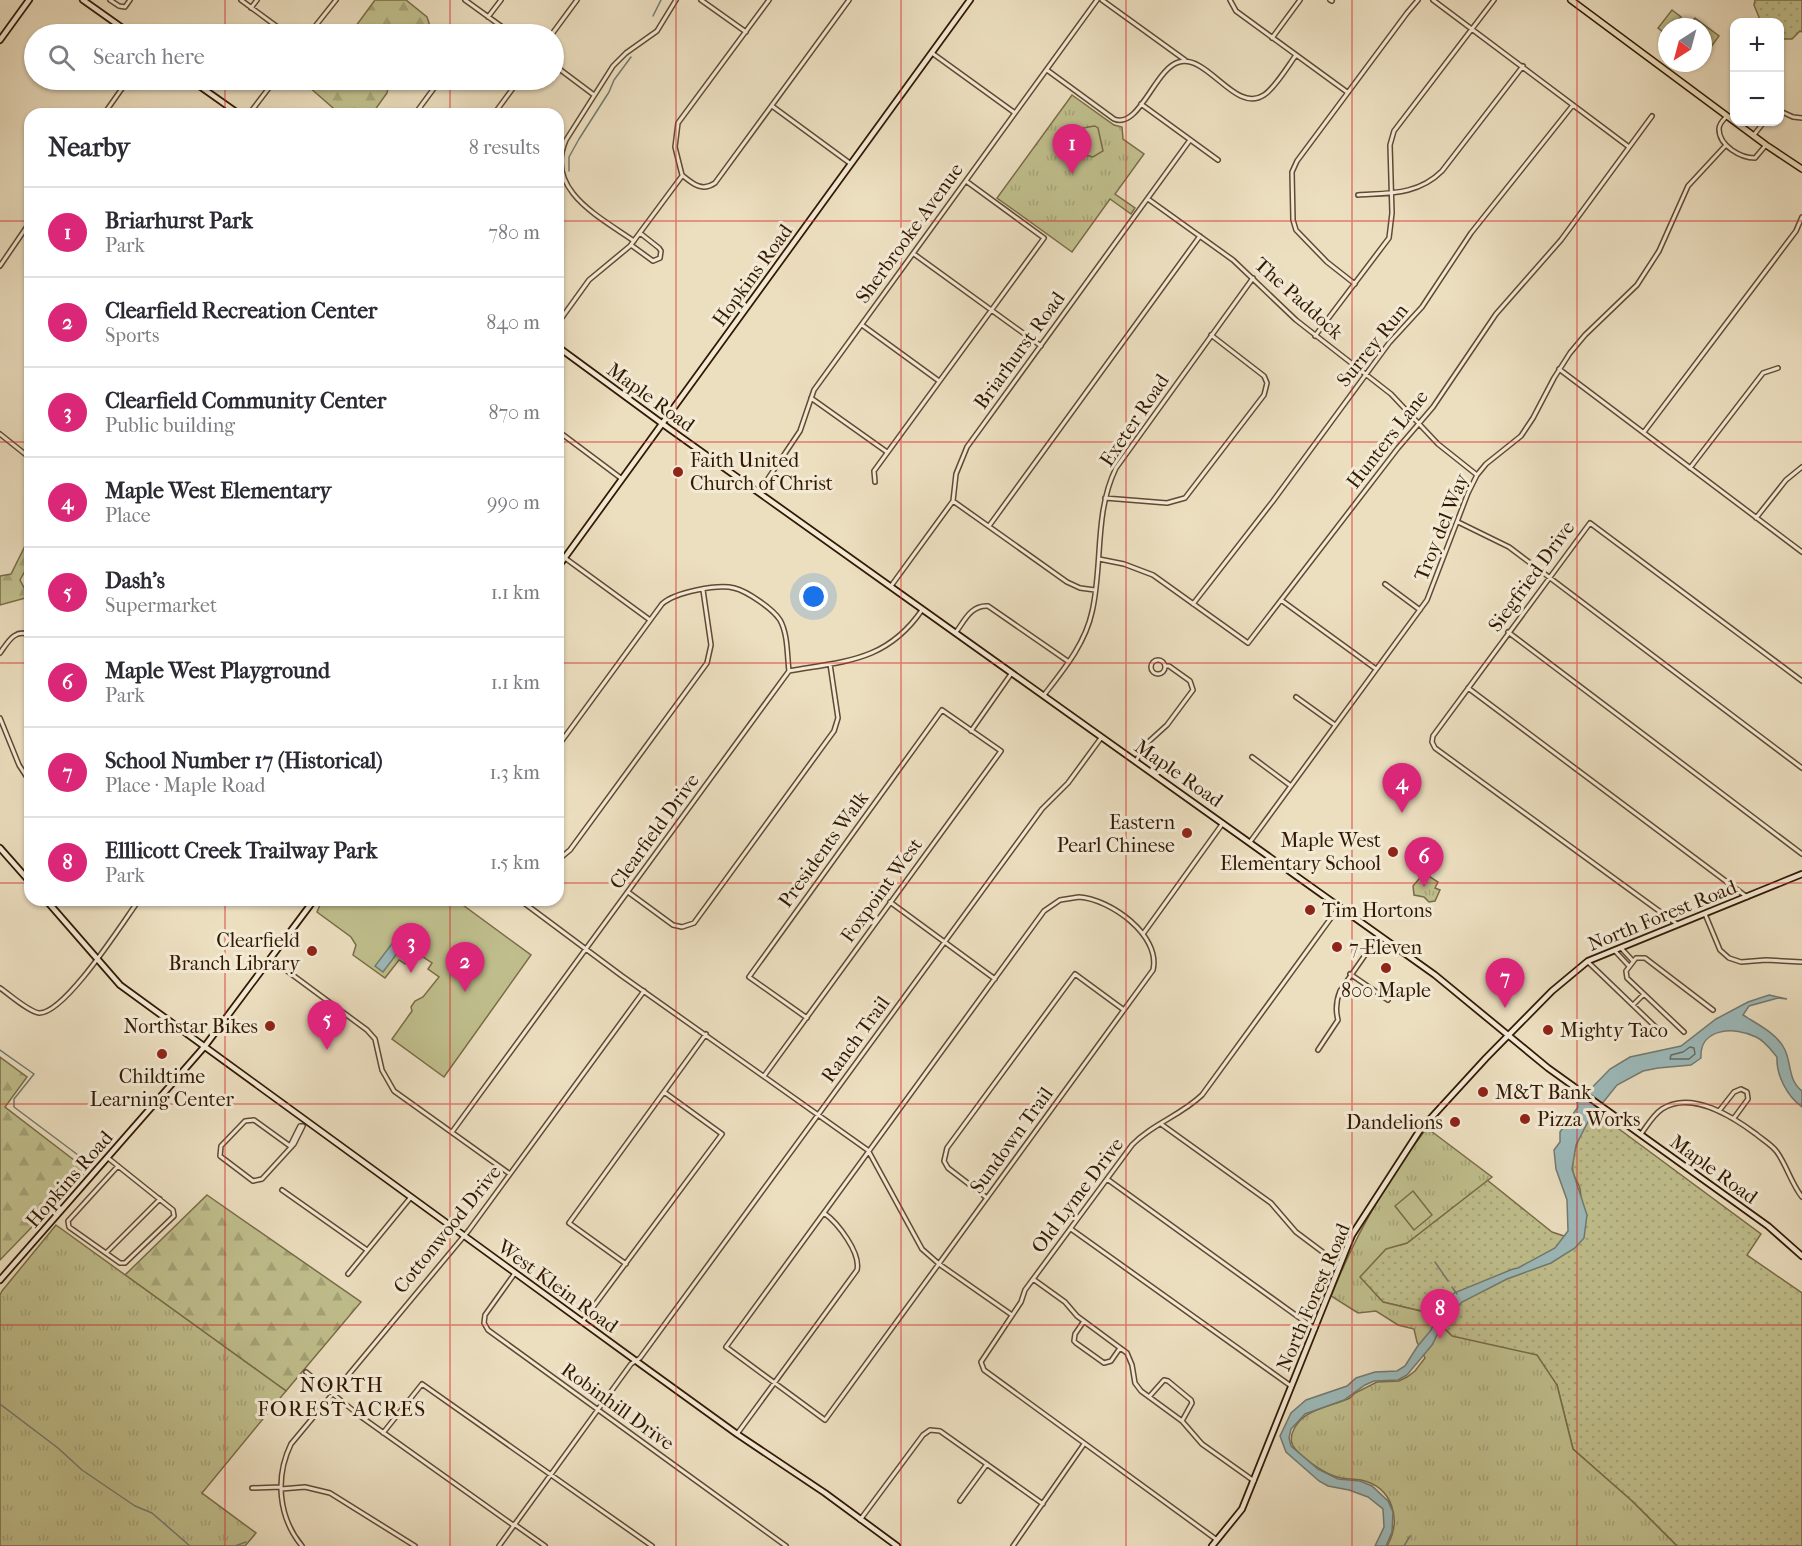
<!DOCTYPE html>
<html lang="en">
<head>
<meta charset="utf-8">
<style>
  body { margin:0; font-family:"IM FELL French Canon",serif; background:#f7f7f7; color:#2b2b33 }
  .controls { position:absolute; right:18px; top:18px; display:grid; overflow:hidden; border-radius:12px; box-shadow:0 2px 4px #0004 }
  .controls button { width:54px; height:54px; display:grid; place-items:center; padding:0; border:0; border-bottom:2px solid #e1e1e2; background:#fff; color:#2b2b33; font:30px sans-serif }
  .compass { position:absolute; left:1658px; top:18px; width:54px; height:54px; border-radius:50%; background:#fff; box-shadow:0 2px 4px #0004; rotate:216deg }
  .you { position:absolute; left:814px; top:597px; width:21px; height:21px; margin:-15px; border:4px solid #fff; border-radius:50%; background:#1a73e8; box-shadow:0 0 0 9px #1a73e833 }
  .badge { display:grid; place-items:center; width:39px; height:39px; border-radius:50%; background:#db2777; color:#fff; font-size:20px; font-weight:700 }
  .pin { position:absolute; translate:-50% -50px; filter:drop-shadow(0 2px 3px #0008) }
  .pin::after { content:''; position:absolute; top:32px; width:21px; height:18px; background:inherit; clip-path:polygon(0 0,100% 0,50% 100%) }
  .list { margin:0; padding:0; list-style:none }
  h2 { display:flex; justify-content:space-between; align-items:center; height:78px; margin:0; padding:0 24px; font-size:26px }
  h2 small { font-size:20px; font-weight:400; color:#7c7c81 }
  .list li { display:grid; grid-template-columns:39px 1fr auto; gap:18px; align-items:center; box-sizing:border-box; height:90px; padding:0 24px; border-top:2px solid #e1e1e2 }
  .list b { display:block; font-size:22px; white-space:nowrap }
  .list p { margin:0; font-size:20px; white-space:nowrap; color:#7c7c81 }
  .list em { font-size:20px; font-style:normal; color:#7c7c81 }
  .icon { flex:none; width:33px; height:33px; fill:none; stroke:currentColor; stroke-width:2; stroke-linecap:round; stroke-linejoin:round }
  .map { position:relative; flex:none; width:1802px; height:1546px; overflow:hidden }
  .search { position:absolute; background:#fff; box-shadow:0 2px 4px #0004; left:24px; top:24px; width:540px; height:66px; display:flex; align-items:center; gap:15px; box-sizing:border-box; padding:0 21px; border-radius:33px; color:#7c7c81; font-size:22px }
  .panel { position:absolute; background:#fff; box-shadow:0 2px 4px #0004; left:24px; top:108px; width:540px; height:798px; border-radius:18px }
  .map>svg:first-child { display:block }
</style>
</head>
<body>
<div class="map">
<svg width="1802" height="1546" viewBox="0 0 1802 1546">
  <defs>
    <pattern id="grass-dots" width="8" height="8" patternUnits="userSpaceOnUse" patternTransform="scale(1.5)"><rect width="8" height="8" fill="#c0bf8d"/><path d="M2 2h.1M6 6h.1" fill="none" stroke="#a5a478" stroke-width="1.8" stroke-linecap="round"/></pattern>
    <pattern id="forest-firs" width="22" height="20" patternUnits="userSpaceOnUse" patternTransform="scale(1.5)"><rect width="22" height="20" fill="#c0bf8d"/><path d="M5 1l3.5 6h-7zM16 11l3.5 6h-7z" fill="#a5a478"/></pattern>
    <pattern id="park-tufts" width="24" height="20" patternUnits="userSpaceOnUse" patternTransform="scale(1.5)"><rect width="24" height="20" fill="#c0bf8d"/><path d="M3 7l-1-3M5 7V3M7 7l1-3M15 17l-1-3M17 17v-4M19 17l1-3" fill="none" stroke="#a5a478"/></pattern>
  </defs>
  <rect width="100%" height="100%" fill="#ecdfc0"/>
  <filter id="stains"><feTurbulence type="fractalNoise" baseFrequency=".00333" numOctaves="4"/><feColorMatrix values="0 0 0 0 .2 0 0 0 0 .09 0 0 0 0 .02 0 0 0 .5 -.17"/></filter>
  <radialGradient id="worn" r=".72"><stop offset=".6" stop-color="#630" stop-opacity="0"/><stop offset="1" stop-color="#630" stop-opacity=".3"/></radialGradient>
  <path fill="url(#grass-dots)" stroke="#796c48" stroke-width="1.5" d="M1755,0H1802V32L1800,31L1792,39H1780V22H1761L1754,5Z
    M1596,1112L1761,1234L1747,1255L1802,1293V1546H1677L1632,1501L1573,1449L1557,1385L1435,1546L1452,1336L1429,1313L1383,1302L1359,1277L1386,1248L1407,1243L1487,1180L1552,1232L1579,1241C1579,1226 1583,1203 1580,1189C1579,1183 1574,1178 1573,1172C1570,1154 1583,1124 1596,1112Z"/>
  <path fill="url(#forest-firs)" stroke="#796c48" stroke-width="1.5" d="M375,0H406L427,17L432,32L428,34H350Z
    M315,80H390L387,93L372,114H340L309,87Z
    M28,540H30V562L20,580L29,597L0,605V576L11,574Z
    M0,1057L27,1077L5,1107L87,1170L0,1260Z
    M207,1195L361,1302L286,1391L125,1275Z"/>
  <path fill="url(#park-tufts)" stroke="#796c48" stroke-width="1.5" d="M1072,95L1114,125L1122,127L1123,139L1144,154L1115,194L1135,208L1131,214L1110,199L1072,252L997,198Z
    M1424,873L1438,882L1435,888L1440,890L1435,901L1429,902L1424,897L1414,895L1413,886Z
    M1427,1128L1492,1177L1407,1243L1386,1249L1360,1277L1383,1302L1429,1313L1452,1336L1537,1355L1557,1385L1573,1449L1632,1501L1677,1546H1387C1402,1520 1393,1487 1361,1480C1352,1478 1343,1480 1334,1476C1323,1472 1299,1456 1293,1446C1287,1435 1298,1420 1307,1415C1319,1407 1337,1404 1350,1398L1355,1393L1377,1382L1399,1381L1407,1377L1415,1371L1425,1358L1417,1342L1414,1329L1398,1325L1376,1311L1358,1313L1331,1296C1355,1236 1387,1179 1427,1128Z
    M56,1225L286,1391L202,1493L256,1533L245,1546H0V1295L2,1291Z"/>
  <path fill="#c0bf8d" stroke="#796c48" stroke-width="1.5" d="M1672,10L1681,17L1673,27H1667V35L1658,28Z
    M1695,18L1719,36L1705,55L1703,53V27H1688Z
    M1095,126L1098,128L1103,151L1093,157C1083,155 1060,143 1076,131C1081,128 1089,127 1095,126Z
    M322,900H456L531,955L444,1077L392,1039L412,1011L411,1007L415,1001L423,997L439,977L428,969L432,963L408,947L404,953L409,958L405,964L399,960L385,978L353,955L356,945L351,937L317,912Z
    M1413,1191L1432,1215L1414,1230L1395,1206Z"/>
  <path fill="#9cbabb" stroke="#727a71" stroke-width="1.5" d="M394,941L402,947L383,972L375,966Z
    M1769,995L1787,999L1778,998L1749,1006L1743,1015C1757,1024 1776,1033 1784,1048C1792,1062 1787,1079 1802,1091V1107C1787,1096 1776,1075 1777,1057C1771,1050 1765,1041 1756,1037C1735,1026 1699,1028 1701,1058L1691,1065L1658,1068L1643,1071L1617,1085L1589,1120L1576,1145L1572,1169L1587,1215L1584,1238L1575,1248L1551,1263L1507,1279L1462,1302L1445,1319L1432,1345L1407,1375L1398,1380L1374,1381L1365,1385L1344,1400L1305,1414L1291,1429L1289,1438L1291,1446L1318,1469L1338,1479L1360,1481L1372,1486L1388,1501L1393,1512L1392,1532L1386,1546H1375L1384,1527L1383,1509L1368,1497L1349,1490L1328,1486L1319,1481L1286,1452L1280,1436L1291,1413L1306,1400L1347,1386L1356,1378L1375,1372L1397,1371L1405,1366L1417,1347L1431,1330L1438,1314L1454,1293L1513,1269L1518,1268L1555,1248L1568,1231L1567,1200L1556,1169L1554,1150L1560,1142V1132L1578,1107L1577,1103L1610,1069L1630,1057L1681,1046L1716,1019L1748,1002Z"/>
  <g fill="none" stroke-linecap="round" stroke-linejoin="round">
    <path stroke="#676a5e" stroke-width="1.5" d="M1690,1047L1694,1048L1695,1054L1689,1059H1670L1671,1055L1683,1052Z"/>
    <path stroke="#727a71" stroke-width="1.5" d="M653,16L661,0
      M569,171V157L579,139L609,92L614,80L631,57
      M0,1050L34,1074L14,1099V1107L90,1164
      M1435,1262L1448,1281
      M1452,1287L1457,1294
      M0,1404L58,1448L82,1470L135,1506L152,1513L190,1546
      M235,1546L246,1542
      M1404,1546L1410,1536"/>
    <defs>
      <path id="street" d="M110,0L119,6L125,7L130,0
        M241,0L287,34
        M465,0L512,34
        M701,0L746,32
        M1102,0L1185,60
        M1230,0L1236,11L1347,92
        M1330,0L1332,1
        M1433,0L1629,147
        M251,8L257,0
        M488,17L501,0
        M309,34L336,0
        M552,34L577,0
        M1272,38L1300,0
        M932,53L1015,113
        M554,65L594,95
        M1047,70L1114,119C1139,130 1155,68 1179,62C1208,54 1235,114 1264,95C1275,88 1288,66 1296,55
        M1141,104L1218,160
        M772,106L851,164
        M420,108L427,114
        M1780,111L1793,117L1802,118
        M104,114L128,80
        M249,114L275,80
        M415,114L440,80
        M494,114L519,80
        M1726,117C1723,120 1719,124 1719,129C1719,146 1741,158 1755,158L1766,145
        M1753,136L1764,122
        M682,175C693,184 702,192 715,183L849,0
        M682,175L675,147L678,123L769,0
        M1358,195C1389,193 1418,195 1442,171L1523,66
        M1148,199L1233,260L1296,320L1391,394L1438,444L1477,475
        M634,241C600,217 544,190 566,140L613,66L626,53L657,31L676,0
        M631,245L653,261L660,258L661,251L659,248L640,233
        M914,254L1041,346
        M0,266L30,222
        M1355,284L1327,262L1296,230L1293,220L1292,172L1297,161L1407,13L1418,0
        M558,323L589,280L630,246L682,176
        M862,325L939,381
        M1315,336L1389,238L1392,213L1390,145L1394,131L1494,0
        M1559,369L1802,552
        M811,398L887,452
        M558,431L622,479
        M1644,432L1796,231L1802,217
        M0,434L30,458
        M1690,468L1763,373L1778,368
        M875,482L874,471L1044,238L966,181
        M759,492L800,431L814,390L1097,0
        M1105,498L1167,503L1185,498L1264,395L1267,383L1264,376L1211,335
        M953,501L1067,582L1080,588L1095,590
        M1756,518L1786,480L1802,467
        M1458,522L1509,547L1802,768
        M989,526L1200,236
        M565,558L650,620
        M1099,559L1124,564L1153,575L1248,643L1398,448L1433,407L1496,314L1561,240L1652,116
        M1385,584L1420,610
        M891,586L953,501L956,474L967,447L1190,140
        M1281,600L1376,669
        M1193,604L1273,501L1389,343L1422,307L1471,233L1573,105
        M956,632C965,620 971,605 988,606L1069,662
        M1508,632L1802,854
        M0,653C8,642 15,628 30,635
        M1151 667a7 7 0 1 1 14 0a7 7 0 1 1-14 0Z
        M1468,688L1747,897
        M1044,695C1064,669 1085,644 1092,612C1103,565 1094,513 1116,468L1253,278
        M1296,697L1335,725
        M0,718L19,765L30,782
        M971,731L1011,674
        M558,746L662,604C675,592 718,584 734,588C747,591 773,609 780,620C788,634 787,655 789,671
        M1252,757L1291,786
        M1136,761L1145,745L1167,725L1193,690L1190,681L1169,666H1165
        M1250,842L1427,600L1468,493L1477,475L1486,464L1521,436L1533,418L1554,378L1570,353L1585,335L1637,285L1659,251L1688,186L1726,145
        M558,860L570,850L707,663L711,645L703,590
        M628,892L673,925L682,927L694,923L834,731L838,718L830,664
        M1079,897C1110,899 1161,935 1153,970L825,1420L726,1347L1044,911L1060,900Z
        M520,900L622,976L869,1151
        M890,902L995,979
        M1705,914L1720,950L1729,958L1741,962L1766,960L1802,962
        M1677,924L1435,748L1432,742L1433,736L1590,523L1802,681
        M1143,934L1223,823
        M1621,948L1633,961
        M1615,951L1628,965
        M271,959L367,1030L375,1039L382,1070L394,1091L510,1174
        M1588,962L1665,1036
        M1350,974L1388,1000
        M0,988C9,994 29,1012 39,1013C65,1014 123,922 139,900
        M1633,1005L1644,994
        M1684,1032L1627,978L1626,971L1636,958H1645L1713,1010
        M1318,1050L1338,1020C1335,1009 1336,1001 1340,991L1379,935
        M764,1076L1001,751L942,710L749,977L807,1018
        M1719,1111L1734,1092L1741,1089L1747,1092L1748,1099L1734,1118
        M1161,1124L1271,1203L1296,1232L1340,1265
        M452,1132L789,671C846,661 887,661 922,610
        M1641,1134C1647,1126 1653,1115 1662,1109C1692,1090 1733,1117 1756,1134C1763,1140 1772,1145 1777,1152C1787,1166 1791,1183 1802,1197
        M290,1146L254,1120L245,1121L221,1146L220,1156L253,1181L262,1179L294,1144L303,1126H300L290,1146
        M869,1152L922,1249L939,1264L1012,1315
        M108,1158L173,1210L174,1216L125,1263H120L69,1227L68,1221L118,1166
        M1107,1179L1315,1329
        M282,1190L367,1250
        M987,1198L948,1168L944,1161L947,1148L1075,974L1124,1010
        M1071,1229L1291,1386
        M106,1253L160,1199
        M626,1264L569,1223L706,1034
        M515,1273L485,1315L484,1323L488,1330L786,1546
        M348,1274L411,1197
        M1033,1279L1065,1302L1077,1316L1127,1353L1132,1365L1135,1383L1141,1391L1182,1421L1202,1444L1254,1481
        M1084,1321L1075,1334L1074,1341L1076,1343L1104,1363L1111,1361L1120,1348
        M582,1322L722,1134L664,1092
        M306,1372L360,1416L513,1525
        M1149,1397L1164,1380L1168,1381L1191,1400L1192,1403L1182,1421
        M383,1433L422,1384L652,1546
        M737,1434L857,1270C861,1253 838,1223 824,1213
        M252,1488L281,1487
        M281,1489L305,1487L330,1493L415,1546
        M960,1501L987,1464
        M860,1520L923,1435L930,1430L940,1431L1043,1504
        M514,1524L545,1546
        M1217,1540L984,1370L981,1362L1021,1302L1025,1290L1132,1145C1152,1124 1180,1116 1202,1095L1339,907
        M302,1546C278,1517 275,1477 291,1444L469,1230L644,991
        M499,1546L631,1364L640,1358L1042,809L1068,783L1101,738
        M1013,1546L1084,1444"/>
      <path id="secondary" d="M83,0L131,34
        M0,40L29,0
        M191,80L239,114
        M558,347L671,430L1435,975L1548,1068L1768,1226L1802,1256
        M558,567L970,0
        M0,848L30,882
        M46,900L120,985L643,1366L737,1434L825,1493L897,1546
        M0,1280L205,1046L314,900
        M1212,1546L1242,1509L1352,1235L1420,1130L1486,1058L1552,991L1588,961L1802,874"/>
      <path id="primary" d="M1571,0L1766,145L1802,169"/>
    </defs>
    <use href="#street" stroke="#604a32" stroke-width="6"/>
    <use href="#secondary" stroke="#321902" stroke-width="8"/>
    <use href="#primary" stroke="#321902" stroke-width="8"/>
    <use href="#street" stroke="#f3ead6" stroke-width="3"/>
    <use href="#secondary" stroke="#f3ead6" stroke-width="4.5"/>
    <use href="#primary" stroke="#ecdfc0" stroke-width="5"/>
  </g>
  <path fill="none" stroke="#d62828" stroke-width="1.5" stroke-opacity="0.55" d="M225,0V34M450,0V34M676,0V1546M901,0V1546M1126,0V1546M1352,0V1546M1577,0V1546M225,80V114M450,80V114M0,221H30M558,221H1802M0,442H30M558,442H1802M0,663H30M558,663H1802M0,883H30M558,883H1802M225,900V1546M450,900V1546M0,1104H1802M0,1325H1802"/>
  <g fill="#8f2418" stroke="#f3ead6" stroke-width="2">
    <circle cx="678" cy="472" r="6"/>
    <circle cx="1187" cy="833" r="6"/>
    <circle cx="1393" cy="852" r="6"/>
    <circle cx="1310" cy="910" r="6"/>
    <circle cx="1337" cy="947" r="6"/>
    <circle cx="312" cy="951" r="6"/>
    <circle cx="1386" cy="968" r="6"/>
    <circle cx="270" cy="1026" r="6"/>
    <circle cx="1548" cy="1030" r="6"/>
    <circle cx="162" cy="1054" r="6"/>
    <circle cx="1483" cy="1092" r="6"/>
    <circle cx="1525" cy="1119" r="6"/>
    <circle cx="1455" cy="1122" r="6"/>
  </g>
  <g text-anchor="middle" stroke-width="6" stroke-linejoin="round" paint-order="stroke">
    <g font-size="20" fill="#321902" stroke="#f3ead6">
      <text transform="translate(909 233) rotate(-54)" y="7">Sherbrooke Avenue</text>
      <text transform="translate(752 275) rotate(-54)" y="7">Hopkins Road</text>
      <text transform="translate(1299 298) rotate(42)" y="7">The Paddock</text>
      <text transform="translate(1372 345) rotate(-51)" y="7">Surrey Run</text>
      <text transform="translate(1019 350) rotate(-54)" y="7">Briarhurst Road</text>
      <text transform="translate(651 397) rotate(36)" y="7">Maple Road</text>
      <text transform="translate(1134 420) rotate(-56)" y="7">Exeter Road</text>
      <text transform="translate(1387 439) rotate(-52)" y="7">Hunters Lane</text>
      <text transform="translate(1441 527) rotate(-68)" y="7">Troy del Way</text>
      <text transform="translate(1531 576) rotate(-54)" y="7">Siegfried Drive</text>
      <text transform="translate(1179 773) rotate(35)" y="7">Maple Road</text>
      <text transform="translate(654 831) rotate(-54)" y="7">Clearfield Drive</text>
      <text transform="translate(823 849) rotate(-54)" y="7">Presidents Walk</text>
      <text transform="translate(881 890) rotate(-54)" y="7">Foxpoint West</text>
      <text transform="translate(1662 915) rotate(-22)" y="7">North Forest Road</text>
      <text transform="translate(855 1039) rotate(-54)" y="7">Ranch Trail</text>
      <text transform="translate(1011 1140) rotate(-54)" y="7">Sundown Trail</text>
      <text transform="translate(1714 1169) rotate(36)" y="7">Maple Road</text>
      <text transform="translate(69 1179) rotate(-49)" y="7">Hopkins Road</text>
      <text transform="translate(1077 1195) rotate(-53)" y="7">Old Lyme Drive</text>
      <text transform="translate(447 1229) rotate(-51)" y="7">Cottonwood Drive</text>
      <text transform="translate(558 1286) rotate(36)" y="7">West Klein Road</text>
      <text transform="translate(1313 1297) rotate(-67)" y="7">North Forest Road</text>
      <text transform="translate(618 1406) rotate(36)" y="7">Robinhill Drive</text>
    </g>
    <g font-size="20" fill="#321902" stroke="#f3ead6" text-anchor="start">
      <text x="690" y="467">Faith United<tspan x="690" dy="23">Church of Christ</tspan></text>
      <text x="1175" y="829" text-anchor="end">Eastern<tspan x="1175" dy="23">Pearl Chinese</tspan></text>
      <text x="1381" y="847" text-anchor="end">Maple West<tspan x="1381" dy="23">Elementary School</tspan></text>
      <text x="1322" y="917">Tim Hortons</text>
      <text x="300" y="947" text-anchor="end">Clearfield<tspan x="300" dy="23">Branch Library</tspan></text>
      <text x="1349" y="954">7-Eleven</text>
      <text x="1386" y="997" text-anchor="middle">800 Maple</text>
      <text x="258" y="1033" text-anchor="end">Northstar Bikes</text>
      <text x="1560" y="1037">Mighty Taco</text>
      <text x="162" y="1083" text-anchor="middle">Childtime<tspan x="162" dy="23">Learning Center</tspan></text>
      <text x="1495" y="1099">M&amp;T Bank</text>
      <text x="1537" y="1126">Pizza Works</text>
      <text x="1443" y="1129" text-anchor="end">Dandelions</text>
    </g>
    <g font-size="21" letter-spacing="1.5" fill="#321902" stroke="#f3ead6">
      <text x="342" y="1392">NORTH<tspan x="342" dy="24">FOREST ACRES</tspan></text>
    </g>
  </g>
  <rect width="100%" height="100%" filter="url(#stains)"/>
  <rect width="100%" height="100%" fill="url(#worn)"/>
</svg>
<div class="controls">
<button>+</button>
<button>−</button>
</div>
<svg class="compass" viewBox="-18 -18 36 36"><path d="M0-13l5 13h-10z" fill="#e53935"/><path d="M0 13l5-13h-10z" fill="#7c7c81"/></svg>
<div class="you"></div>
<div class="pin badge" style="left:1072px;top:174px">1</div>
<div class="pin badge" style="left:465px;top:992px">2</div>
<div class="pin badge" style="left:411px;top:973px">3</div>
<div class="pin badge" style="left:1402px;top:813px">4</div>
<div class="pin badge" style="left:327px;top:1050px">5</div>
<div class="pin badge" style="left:1424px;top:887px">6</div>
<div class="pin badge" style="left:1505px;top:1008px">7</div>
<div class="pin badge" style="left:1440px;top:1339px">8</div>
<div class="search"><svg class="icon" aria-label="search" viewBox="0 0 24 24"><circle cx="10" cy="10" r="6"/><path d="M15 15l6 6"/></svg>Search here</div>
<section class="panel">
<h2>Nearby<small>8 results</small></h2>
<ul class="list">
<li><span class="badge">1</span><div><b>Briarhurst Park</b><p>Park</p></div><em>780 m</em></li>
<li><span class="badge">2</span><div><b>Clearfield Recreation Center</b><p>Sports</p></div><em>840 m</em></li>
<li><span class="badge">3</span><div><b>Clearfield Community Center</b><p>Public building</p></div><em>870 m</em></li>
<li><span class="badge">4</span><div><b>Maple West Elementary</b><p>Place</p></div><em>990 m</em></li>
<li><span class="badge">5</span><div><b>Dash's</b><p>Supermarket</p></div><em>1.1 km</em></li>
<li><span class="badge">6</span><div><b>Maple West Playground</b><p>Park</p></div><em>1.1 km</em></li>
<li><span class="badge">7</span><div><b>School Number 17 (Historical)</b><p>Place · Maple Road</p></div><em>1.3 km</em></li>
<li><span class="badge">8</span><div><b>Elllicott Creek Trailway Park</b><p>Park</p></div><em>1.5 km</em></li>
</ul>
</section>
</div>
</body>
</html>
